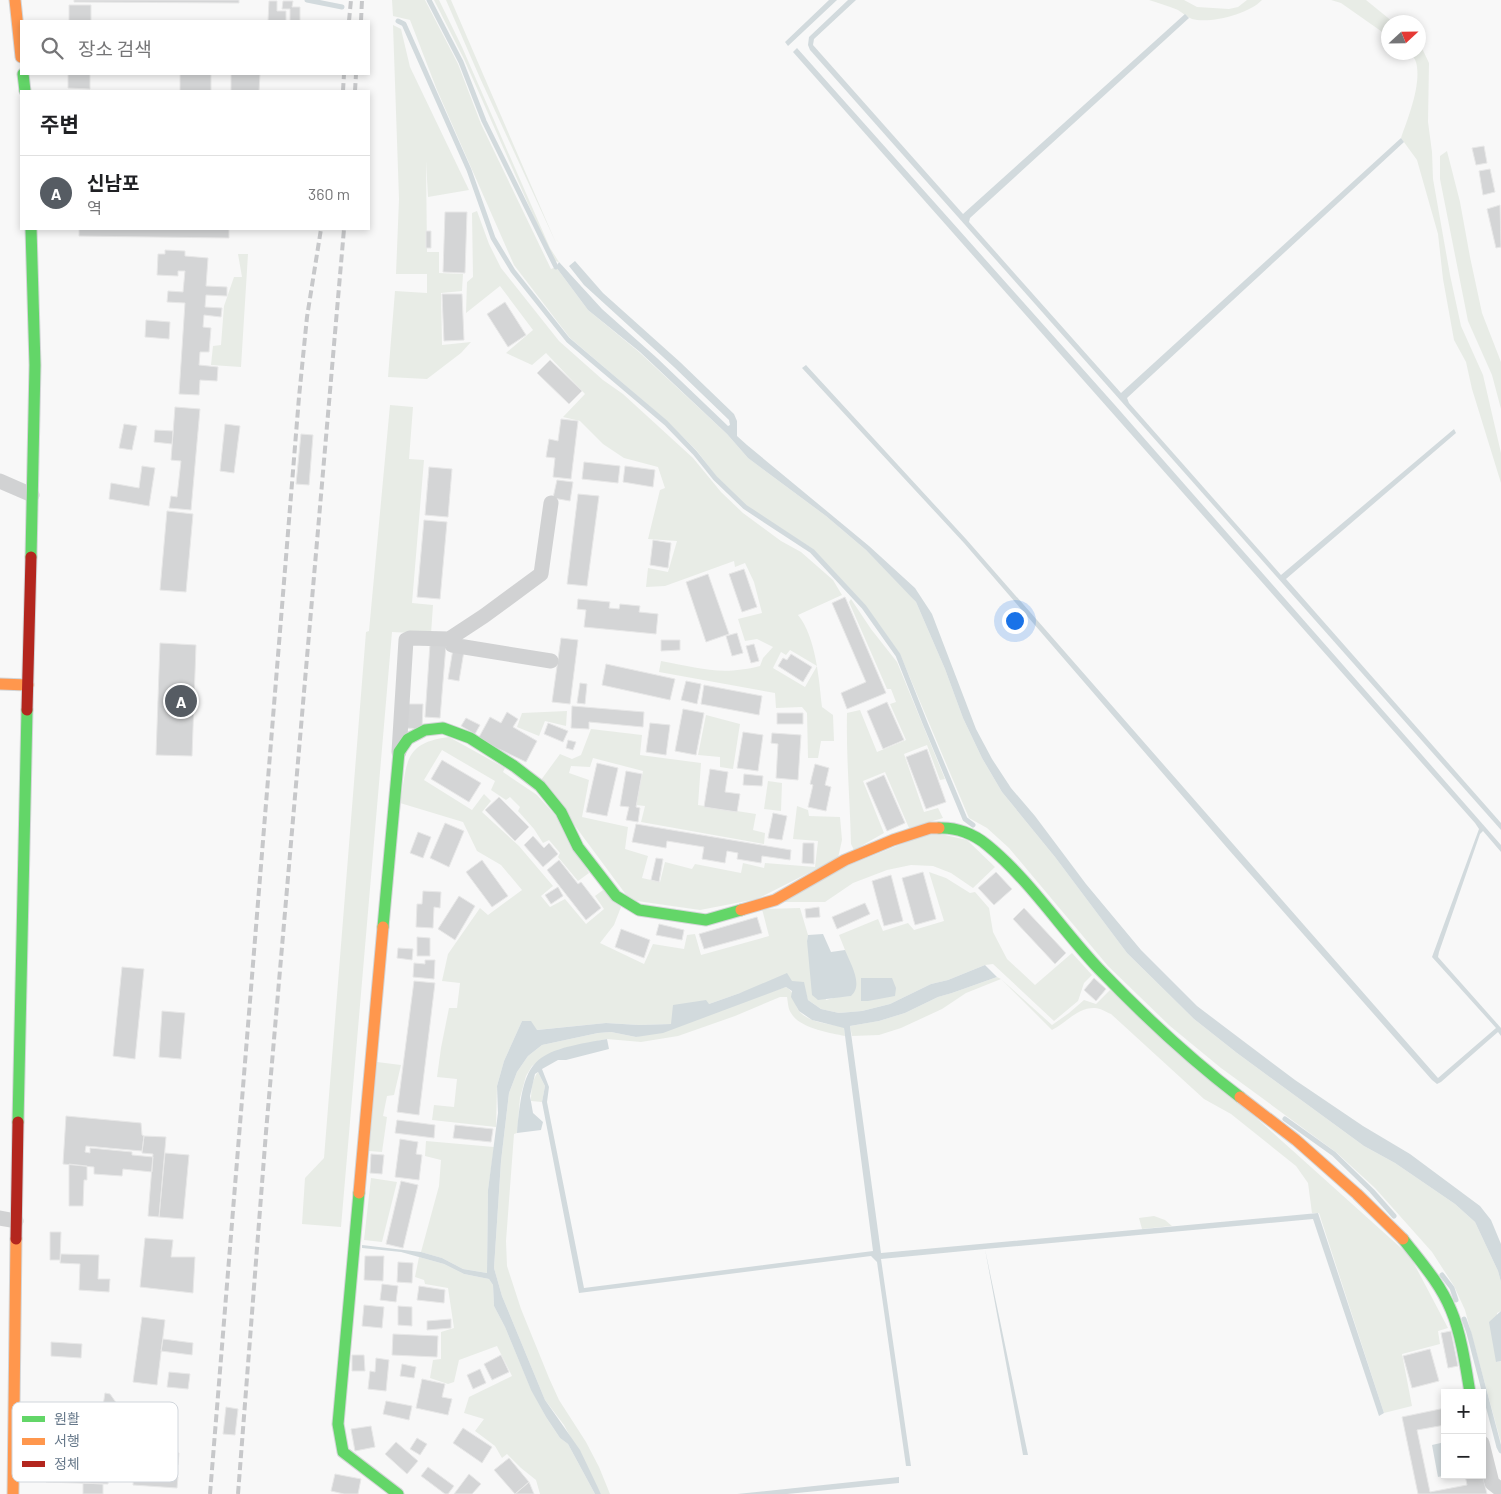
<!DOCTYPE html>
<html lang="ko">
<head>
<meta charset="utf-8">
<style>
  body { margin:0; font-family:Barlow,"Noto Sans KR",sans-serif; background:#f2f2f2; color:#202124 }
  .controls { position:absolute; right:15px; bottom:15px; display:grid; overflow:hidden; border-radius:0px; box-shadow:0 2px 8px #0003 }
  .controls button { width:45px; height:45px; display:grid; place-items:center; padding:0; border:0; border-bottom:1px solid #e0e0e0; background:#fff; color:#202124; font:25px sans-serif }
  .compass { position:absolute; left:1381px; top:15px; width:45px; height:45px; border-radius:50%; background:#fff; box-shadow:0 2px 8px #0003; rotate:68deg }
  .you { position:absolute; left:1014px; top:620px; width:18px; height:18px; margin:-12px; border:4px solid #fff; border-radius:50%; background:#1a73e8; box-shadow:0 0 0 8px #1a73e833 }
  .badge { display:grid; place-items:center; width:32px; height:32px; border-radius:50%; background:#565c63; color:#fff; font-size:16px; font-weight:700 }
  .pin { position:absolute; translate:-50% -50%; border:2px solid #fff; box-shadow:0 1px 5px #0006 }
  .list { margin:0; padding:0; list-style:none }
  h2 { display:flex; justify-content:space-between; align-items:center; height:65px; margin:0; padding:0 20px; font-size:21px }
  h2 small { font-size:16px; font-weight:400; color:#757577 }
  .list li { display:grid; grid-template-columns:32px 1fr auto; gap:15px; align-items:center; box-sizing:border-box; height:75px; padding:0 20px; border-top:1px solid #e0e0e0 }
  .list b { display:block; font-size:19px; white-space:nowrap }
  .list p { margin:0; font-size:16px; white-space:nowrap; color:#757577 }
  .list em { font-size:16px; font-style:normal; color:#757577 }
  .icon { flex:none; width:28px; height:28px; fill:none; stroke:currentColor; stroke-width:2; stroke-linecap:round; stroke-linejoin:round }
  .map { position:relative; flex:none; width:1501px; height:1494px; overflow:hidden }
  .search { position:absolute; background:#fff; box-shadow:0 2px 8px #0003; left:20px; top:20px; width:350px; height:55px; display:flex; align-items:center; gap:12px; box-sizing:border-box; padding:0 18px; border-radius:0px; color:#757577; font-size:19px }
  .panel { position:absolute; background:#fff; box-shadow:0 2px 8px #0003; left:20px; top:90px; width:350px; height:140px; border-radius:0px }
  .map>svg:first-child { display:block }
</style>
</head>
<body>
<div class="map">
<svg width="1501" height="1494" viewBox="0 0 1501 1494">
  <rect width="100%" height="100%" fill="#f8f8f8"/>
  <path fill="#e8ece6" fill-rule="evenodd" d="M392,0H425L458,64L481,124L551,269L556,267L588,310L639,352L727,434L748,458L826,516L866,550L909,594L916,602L945,669L963,718L982,758L1002,792L1055,857L1127,953L1194,1019L1237,1053L1364,1146L1395,1163L1455,1204L1475,1222L1498,1271L1501,1282V1311L1497,1313L1496,1362L1501,1361V1443L1465,1310L1454,1286L1432,1252L1375,1188L1337,1153L1221,1068L1170,1026L1108,966L1009,848L987,828L969,818L900,654L865,605L813,549L746,506L716,476L697,451L667,421L570,338L514,265L437,90L410,20L393,16Z
    M434,0H439L462,47L550,248L559,262L554,261L549,251L464,59Z
    M446,0H451L556,243L480,78Z
    M1149,0H1184L1197,7L1229,9L1238,7L1247,0H1262C1249,14 1210,24 1192,19C1187,17 1183,13 1178,10C1169,6 1158,3 1149,0Z
    M1331,0H1366L1393,22H1388V36L1341,3Z
    M393,25L401,29L410,67L469,190L428,197L426,161L427,252H439V273L463,274L462,291L441,293L442,345L471,342L461,353L427,379L388,377L395,291L427,293V274H396L399,199Z
    M1419,42L1429,63L1428,122L1432,152L1433,179L1450,275L1461,326L1483,375L1501,453V483L1472,389L1466,362L1454,340L1443,279L1438,234L1417,160L1401,138C1408,118 1422,84 1416,62C1415,59 1412,55 1410,53L1418,52Z
    M1447,151L1460,202L1470,257L1482,313L1501,362V409L1492,375L1468,321L1440,179V156Z
    M477,211L489,244L501,268L559,341L603,380L623,394L693,458L721,492L743,513L781,541L801,552L833,580L842,595L798,615C816,637 819,679 822,707L833,715L834,741H821L818,758H808L807,713L802,707L776,708L775,693L659,672L661,661C699,668 721,676 760,666L763,658L773,647L757,639L745,641L738,619L762,613L754,582L745,563L735,567L734,561L665,586L646,587L648,568L668,572L677,541L648,539L660,490L665,488L658,467L624,458L603,444L580,421L563,417L585,394L546,353L532,365L506,353L533,330L500,286L466,313L467,282L473,277L472,213ZM790,650L817,666L805,687L773,668L781,652L786,655Z
    M238,254H248L241,367L211,365L213,346L221,345L224,306L234,277H242Z
    M390,405L413,407L409,459L424,460L412,603L433,605L431,634L392,632L341,1227L302,1224L305,1178L324,1158L366,632L369,631Z
    M851,599L871,629L897,662L945,779L940,780L927,745L904,754L924,812L938,808L943,818L909,828L885,772L863,781L884,833L854,850L851,844C850,800 846,757 847,713L860,710L877,752L906,740L890,704L896,702L891,689H887L849,602Z
    M567,711L566,726L545,721L539,736L517,727L522,713Z
    M706,715L740,724L733,769L720,767V757L698,755Z
    M591,729L642,735L640,755L701,763L698,805L756,814L753,830L765,833L764,844L641,822L645,806L636,805L643,771L593,758L590,767L571,766L569,773L589,780L582,817L628,827L625,849L648,856L642,878L660,882L665,862L692,869L695,864L741,873L743,863L764,868L765,863L815,867L818,841L793,839L797,806L808,810L809,816L840,817L842,840L838,858L757,899L700,910L630,900L541,780L560,754L572,759L581,755Z
    M449,737L505,768L503,772L537,795L557,817L589,873L578,881L558,857L560,853L549,840L543,843L534,829L518,811L520,807L510,797L506,800L491,790L495,781L442,750L424,780L472,810L484,794L491,801L482,812L519,846L553,886L541,896L550,907L565,899L586,924L604,909L595,896L603,890L621,907L614,925L600,943L644,964L653,944L684,949L687,935L695,934L701,955L769,936L762,909L800,908L808,935L807,941L826,1000L837,997L851,996L845,950L839,935L878,919L883,931L908,923L914,930L944,921L929,872L946,878L970,893L975,892L989,908L993,932L1007,959L1035,985L1072,953L1092,975L1084,983L1078,1001L1054,1021L993,964L985,965L948,980L931,984L890,1004L862,1011L839,1013L821,1009L808,1000L803,983L740,993L709,1004L671,1024L639,1025L606,1023L536,1030L522,1021L504,1061L497,1086L496,1127L432,1120L434,1105L454,1107L457,1079L437,1077L441,1048L449,1008H457L460,983L442,981L448,954L480,908L488,915L522,890L501,865L477,851L463,822L400,803C408,763 402,743 449,737Z
    M768,781L782,783L781,811L764,809Z
    M932,832L967,840L995,867L973,888L951,873L933,866L911,865L887,870L853,883L825,902H780L837,870Z
    M997,977L1001,979L1052,1025L1069,1013L1084,1000L1096,1004L1110,990L1224,1089L1410,1256L1448,1328L1438,1331L1440,1344L1402,1354L1412,1406L1384,1413L1319,1213H1312L1308,1183L1296,1166L1231,1114L1204,1099L1111,1014C1106,1012 1100,1008 1095,1008C1078,1007 1066,1023 1052,1030L1001,979L966,993L942,1009L901,1028L879,1035L852,1036L850,1026L879,1021L905,1013L938,997L952,993Z
    M786,987C797,994 793,1002 799,1011C809,1023 830,1024 844,1027L845,1036C830,1033 799,1028 791,1013C788,1009 788,1002 787,997H780L735,1016L678,1036L641,1042L607,1039L560,1049L532,1066L526,1076L520,1098L517,1133L514,1134L506,1241L507,1266L521,1309L549,1378L559,1400L586,1442L599,1467L610,1494H601L564,1425L545,1400L502,1296L494,1268L501,1161L509,1093L517,1072L528,1056L542,1045L598,1033L611,1032L636,1037Z
    M377,1062L401,1065L394,1095L387,1096L383,1116L387,1117L382,1152L369,1151Z
    M538,1072L545,1086L542,1102L531,1101C531,1092 532,1079 538,1072Z
    M426,1141L494,1147L488,1190L487,1273L463,1269L442,1258L421,1252L439,1186L441,1160L425,1156Z
    M371,1178L397,1182L382,1242L364,1240Z
    M1154,1216L1165,1220L1172,1226L1142,1229L1139,1218Z
    M419,1257L444,1264L464,1274L489,1279L493,1285L494,1306L505,1327L530,1387L546,1417L560,1438L568,1444L595,1494H540L536,1480L521,1468L507,1454L502,1458L495,1446L475,1431L484,1419L464,1413L469,1397L512,1376L497,1346L459,1360L454,1382L448,1384L430,1378L433,1360L441,1359V1332L454,1328L448,1288L425,1284L424,1280L415,1277Z"/>
  <path fill="#d2dadd" d="M829,0H837L788,46L785,42Z
    M848,0H856L814,39L813,45L963,214L1185,14L1189,18L970,218L969,222L1121,393L1401,138L1404,142L1127,398L1129,403L1281,575L1454,429L1456,433L1286,579L1501,823V830L810,50L808,45L809,37Z
    M797,48L1114,404L1501,845V852L1483,831L1480,834L1439,952L1438,957L1501,1028V1036L1498,1032L1441,1082L1437,1084L1432,1080L1229,850L964,543L802,368L806,365L966,539L1438,1078L1496,1028L1432,957L1479,829L1475,823L793,52Z
    M575,261L603,293L680,362L734,414L737,421V436L747,445L869,546L915,588L932,614L976,729L992,759L1011,788L1035,816L1086,884L1141,950L1197,1006L1226,1028L1295,1080L1363,1126L1410,1154L1480,1206L1491,1220L1501,1244V1282L1498,1271L1475,1222L1455,1204L1395,1163L1364,1146L1237,1053L1194,1019L1127,953L1055,857L1002,792L982,758L963,718L945,669L916,602L866,550L826,516L748,458L727,434L640,352L588,310L556,267L559,262L602,309L657,358L728,426L730,425L729,420L674,367L584,285L569,266Z
    M823,934L831,952L845,950C850,963 864,985 851,996L818,1000L812,995L807,941L808,935Z
    M985,965L997,977L952,993L938,997L905,1013L879,1021L850,1026L881,1253L1318,1213L1384,1413L1379,1416L1313,1219L985,1249L1028,1455H1023L985,1249L881,1259L911,1466H906L877,1262L871,1256L579,1293L542,1102L545,1086L538,1072L535,1074L530,1096L533,1113L543,1122L541,1130L517,1133C524,1056 532,1052 607,1039L609,1049L566,1060H558L542,1069L549,1087L547,1102L584,1288L873,1251L844,1028L812,1020L799,1011L791,997L792,991L786,987L663,1033L636,1037L611,1032L598,1033L542,1045L528,1056L517,1072L509,1093L501,1161L494,1268L502,1296L545,1400L580,1450L601,1494H595L568,1444L560,1438L546,1417L531,1390L505,1327L494,1306L493,1285L489,1279L464,1274L444,1264L401,1252L362,1248V1245L421,1252L442,1258L463,1269L487,1273L488,1190L498,1113L497,1086L504,1061L522,1021H531L537,1030L606,1023L639,1025L671,1024L673,1005L706,1000L709,1004L740,993L787,973L792,981L804,982L808,1000L821,1009L839,1013L862,1011L890,1004L931,984L948,980Z
    M861,978H892L896,988L895,996L868,1001H861Z
    M1501,1311V1361L1496,1362L1489,1322Z
    M1445,1442V1475H1447L1438,1477L1432,1445Z
    M899,1477V1483L787,1494H737Z"/>
  <g fill="none" stroke-linecap="round" stroke-linejoin="round">
    <path stroke="#d2dadd" stroke-width="5" d="M307,0L342,7
      M429,0L461,62L484,121L556,267
      M398,21L404,24L469,170L493,238L513,271L568,340L666,423L695,453L715,478L745,507L812,551L864,607L898,655L925,723L965,819L973,825
      M1285,1119L1334,1154L1372,1191L1394,1216
      M1442,1275L1452,1288L1456,1300
      M1464,1319L1469,1333L1499,1447L1501,1451"/>
  </g>
  <path fill="#d4d5d6" stroke="#e8e8e8" d="M74,0H239V3L74,2Z
    M269,1H277V11H286V21H268Z
    M283,1H293L292,7H300V21H290V9H282Z
    M69,5H91V21H69Z
    M68,74H90V89L68,88Z
    M180,74H211V91H180Z
    M231,74H260L259,91H231Z
    M1484,146L1487,163L1476,165L1472,148Z
    M1490,169L1495,192L1483,195L1479,171Z
    M1500,205L1501,247L1496,248L1487,209Z
    M445,212H467L465,273L443,272Z
    M79,229H229V238L79,236Z
    M426,231H431V248H426Z
    M165,250L185,251V256L208,258L206,286L227,287V296L206,295L205,307L222,308L221,317L204,315L203,327L211,328L209,352H200L199,365L218,367L217,381L200,380L199,395L179,394L185,303L167,302L168,291L183,292L185,271H178V276L157,275L158,254H165Z
    M442,294H462L464,340L444,341Z
    M505,302L526,335L508,347L487,314Z
    M146,320L170,322L169,339L145,337Z
    M550,360L582,391L569,404L537,373Z
    M175,407L200,409L191,510L169,508L171,496L177,497L181,461L171,460Z
    M561,419L578,421L571,479L553,477L555,458L546,457L549,439L558,441Z
    M124,424L137,426L132,450L119,448Z
    M225,424L240,426L234,473L220,471Z
    M155,430L173,431L172,444L154,442Z
    M301,434L313,435L309,485L296,484Z
    M584,462L620,466L618,483L582,479Z
    M142,466L155,468L149,506L109,499L111,483L139,488Z
    M625,466L655,470L653,487L623,482Z
    M429,467L452,469L448,517L425,515Z
    M557,480L573,482L570,501L553,498Z
    M578,494L599,496L587,586L567,584Z
    M167,511L193,514L186,592L160,590Z
    M424,520L447,522L440,599L417,597Z
    M653,540L671,543L668,568L650,565Z
    M744,569L757,607L742,612L729,574Z
    M708,574L729,634L706,642L686,582Z
    M845,597L886,693L847,709L841,693L866,682L832,603Z
    M578,599L610,602L609,608L619,609L620,604L640,606L639,612L658,614L656,634L584,627L586,610L577,609Z
    M737,633L743,653L732,656L726,636Z
    M561,638L578,640L570,704L552,702Z
    M661,640H680V650L661,651Z
    M160,643L196,645L192,756L156,755Z
    M430,644L446,645L440,718L425,717Z
    M754,644L759,661L751,663L746,646Z
    M453,649L464,651L459,681L448,679Z
    M791,654L812,667L803,682L778,666L783,658L787,660Z
    M606,664L675,679L670,700L602,685Z
    M686,681L701,684L697,704L681,700Z
    M580,683L587,684L585,704L577,703Z
    M704,685L762,696L759,715L701,704Z
    M887,702L904,740L883,749L867,711Z
    M406,704H423L422,729L405,728Z
    M572,706L644,712L643,727L589,722V729L571,728Z
    M683,709L704,713L696,755L675,751Z
    M507,712L518,719L513,727L537,741L526,762L478,739L490,717L501,723Z
    M777,713H803V724H777Z
    M466,718L480,725L475,734L461,726Z
    M548,723L568,731L563,742L544,734Z
    M650,723L670,725L666,755L646,752Z
    M743,732L763,735L758,771L737,768Z
    M772,733L801,735L798,780L776,778L778,744L771,743Z
    M568,740L576,742L573,750L566,748Z
    M927,749L946,802L926,809L906,757Z
    M442,760L481,783L469,802L431,779Z
    M597,763L618,768L607,816L586,812Z
    M815,764L829,768L825,785L831,787L826,811L808,807L813,785L810,784Z
    M710,769L728,772L725,792L740,794L737,812L704,807Z
    M626,771L642,774L636,807L640,808L638,822L626,820L629,807L620,806Z
    M744,774L763,776L762,786L743,785Z
    M884,775L905,823L887,831L866,783Z
    M499,797L529,827L515,841L485,810Z
    M773,813L787,816L782,840L768,838Z
    M445,823L464,831L449,867L430,858Z
    M636,824L791,850L790,860L762,856L761,863L737,859L738,853L727,851L725,863L702,859L704,847L667,841L666,848L632,842Z
    M418,832L431,837L423,858L410,853Z
    M533,836L544,848L549,843L558,854L543,867L524,845Z
    M803,843H814V864L802,863Z
    M656,858L663,859L659,882L651,880Z
    M482,860L508,896L492,907L466,872Z
    M559,860L578,884L581,882L601,908L586,920L547,870Z
    M923,872L936,919L915,925L902,878Z
    M996,872L1012,889L994,905L978,888Z
    M891,875L903,921L884,926L872,881Z
    M558,887L563,896L551,904L545,895Z
    M423,891L441,892L440,908L434,907L433,928L416,927L417,904H422Z
    M459,896L475,906L455,940L438,929Z
    M865,903L870,914L837,929L832,917Z
    M819,907L820,917L806,918L805,909Z
    M1024,908L1066,953L1055,964L1013,919Z
    M757,917L762,933L704,949L699,934Z
    M659,924L684,930L682,940L656,935Z
    M621,929L650,940L644,958L615,947Z
    M417,937L430,938V956H417Z
    M398,948L413,949L412,960L397,958Z
    M425,960H435L434,979L413,977L414,963L425,964Z
    M122,967L144,969L135,1059L113,1056Z
    M1094,978L1106,989L1096,1001L1084,990Z
    M414,981L435,983L419,1115L397,1112Z
    M162,1011L185,1013L181,1059L159,1057Z
    M66,1116L141,1123L142,1135L144,1136L142,1151L86,1146L85,1152L90,1153V1148L132,1152V1155L153,1157L152,1172L123,1169L122,1176L94,1174V1167L63,1164Z
    M397,1120L435,1125L434,1138L395,1133Z
    M455,1125L493,1129L491,1142L453,1138Z
    M144,1136L166,1137L159,1217L148,1216L153,1154L142,1153Z
    M400,1139L418,1142L416,1154L422,1155L419,1180L395,1177Z
    M165,1153L189,1155L183,1219L159,1217Z
    M371,1154L384,1155L382,1174L370,1173Z
    M69,1164L87,1166V1180H84L83,1206H69Z
    M401,1181L418,1185L403,1248L386,1244Z
    M50,1232H61L60,1260H50Z
    M145,1238L173,1240L171,1257H195L193,1293L140,1287Z
    M61,1254L99,1255L98,1279H110L109,1292L79,1290L80,1264L60,1263Z
    M365,1256H384L383,1281L364,1280Z
    M398,1262L413,1263L412,1283L397,1282Z
    M382,1284L398,1286L396,1302L380,1300Z
    M419,1286L445,1290L444,1303L417,1300Z
    M364,1305L384,1307L382,1328L362,1326Z
    M398,1306L412,1307V1326L398,1325Z
    M142,1317L165,1320L157,1385L133,1382Z
    M451,1319V1328L427,1330V1321Z
    M1451,1331L1458,1366L1448,1368L1441,1333Z
    M393,1334L438,1336L437,1357L392,1355Z
    M163,1339L193,1343L192,1355L161,1351Z
    M51,1342L82,1344L81,1358L51,1356Z
    M1430,1349L1439,1381L1412,1388L1403,1356Z
    M352,1355H364L365,1371H352Z
    M501,1355L509,1372L492,1380L484,1364Z
    M376,1358L389,1360L386,1391L368,1389L370,1371L375,1372Z
    M402,1364L416,1367L414,1378L400,1376Z
    M480,1369L486,1383L473,1389L467,1375Z
    M169,1372L190,1374L188,1389L167,1387Z
    M422,1379L445,1384L442,1397L452,1399L448,1415L416,1408Z
    M105,1393L110,1394L120,1408L116,1436L99,1431Z
    M386,1401L412,1406L409,1420L383,1414Z
    M226,1407L238,1409L235,1435L223,1434Z
    M1445,1408V1425L1417,1430L1430,1492L1467,1485L1465,1475H1482V1472L1487,1494H1418L1402,1417Z
    M371,1426L375,1447L355,1451L351,1429Z
    M463,1428L492,1447L482,1463L453,1443Z
    M417,1438L427,1444L420,1455L410,1449Z
    M155,1439L169,1440L168,1452L179,1453L178,1465L167,1464V1477H178L177,1488L133,1485L134,1468L153,1469Z
    M396,1442L418,1461L407,1474L385,1454Z
    M47,1455L110,1456L108,1484L46,1482Z
    M509,1458L529,1482L515,1494L494,1470Z
    M428,1467L454,1486L448,1494H445L421,1476Z
    M335,1474L361,1479L358,1494H344L331,1491Z
    M469,1474L481,1484L472,1494H454Z
    M529,1482L534,1494H515Z
    M83,1483L103,1484V1494H83Z"/>
  <g fill="none" stroke-linecap="round" stroke-linejoin="round">
    <defs>
      <path id="fast" d="M23,74L25,91
        M31,557L35,365L31,229
        M939,828C956,827 974,834 987,845C1029,879 1062,930 1099,969C1143,1015 1190,1059 1240,1097
        M383,927L399,752L408,739L425,730L443,728L470,738L514,766L540,786L561,812L578,847L616,896L639,910L706,920L741,910
        M18,1122L27,710
        M359,1193L338,1424L343,1452L398,1494
        M1403,1239C1420,1261 1440,1283 1451,1310C1461,1333 1466,1368 1470,1393"/>
      <path id="slow" d="M15,0L21,57
        M0,684L28,685
        M741,910L775,900L845,860L893,840L930,828H939
        M1240,1097L1296,1140L1357,1194L1403,1239
        M359,1193L383,927
        M13,1494L16,1239"/>
      <path id="jam" d="M27,710L31,557
        M16,1239L18,1122"/>
    </defs>
    <use href="#fast" stroke="#d3d5d7" stroke-width="13"/>
    <use href="#slow" stroke="#d3d5d7" stroke-width="13"/>
    <use href="#jam" stroke="#d3d5d7" stroke-width="13"/>
    <path stroke="#d1d2d3" stroke-width="15" d="M0,481L32,495
      M449,639L452,645L551,661
      M399,752L406,640L410,638L449,639L484,616L541,574L551,503
      M0,1218L16,1221
      M1482,1443L1492,1483L1501,1490"/>
    <use href="#fast" stroke="#63d668" stroke-width="11"/>
    <use href="#slow" stroke="#ff974d" stroke-width="11"/>
    <use href="#jam" stroke="#b3261e" stroke-width="11"/>
    <path stroke="#c7c8ca" stroke-width="4" stroke-dasharray="8 4" stroke-linecap="butt" d="M349,21L351,0
      M361,21L362,0
      M343,91L344,74
      M355,91L356,74
      M210,1494L299,397L307,317L321,229
      M238,1494L266,1132L344,229"/>
  </g>
  <rect x="12" y="1402" width="166" height="80" rx="8" fill="#fff" stroke="#d1d6dc" stroke-width="1"/>
  <rect x="22" y="1416" width="23" height="6" fill="#63d668"/>
  <rect x="22" y="1438" width="23" height="7" fill="#ff974d"/>
  <rect x="22" y="1461" width="23" height="6" fill="#b3261e"/>
  <g font-size="14" fill="#66788a">
    <text x="54" y="1424">원활</text>
    <text x="54" y="1446">서행</text>
    <text x="54" y="1469">정체</text>
  </g>
</svg>
<div class="controls">
<button>+</button>
<button>−</button>
</div>
<svg class="compass" viewBox="-18 -18 36 36"><path d="M0-13l5 13h-10z" fill="#e53935"/><path d="M0 13l5-13h-10z" fill="#757577"/></svg>
<div class="you"></div>
<div class="pin badge" style="left:181px;top:701px">A</div>
<div class="search"><svg class="icon" aria-label="search" viewBox="0 0 24 24"><circle cx="10" cy="10" r="6"/><path d="M15 15l6 6"/></svg>장소 검색</div>
<section class="panel">
<h2>주변<small></small></h2>
<ul class="list">
<li><span class="badge">A</span><div><b>신남포</b><p>역</p></div><em>360 m</em></li>
</ul>
</section>
</div>
</body>
</html>
